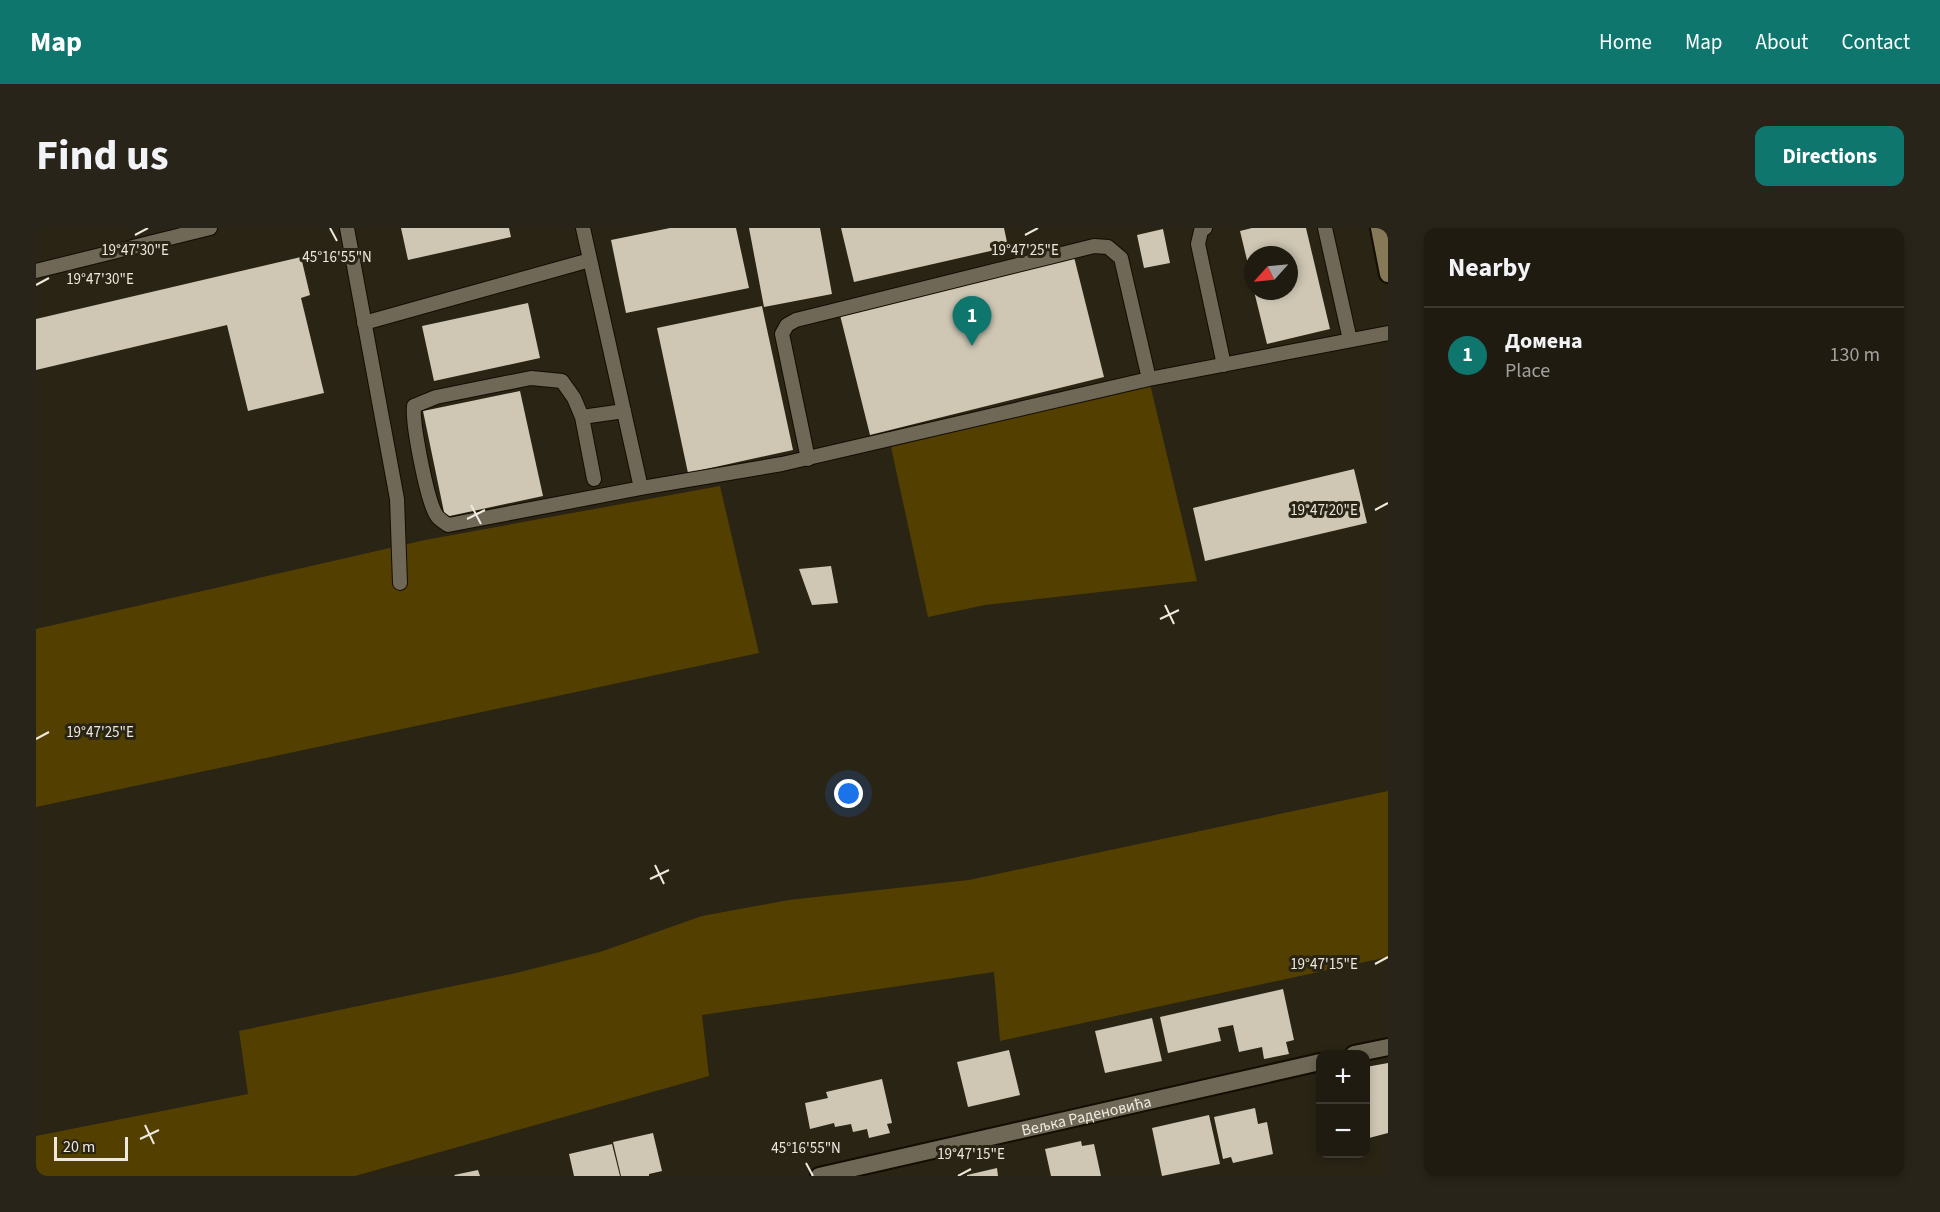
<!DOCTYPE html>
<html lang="en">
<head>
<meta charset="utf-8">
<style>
  body { margin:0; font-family:"Source Sans 3",sans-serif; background:#282419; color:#f1f3f6 }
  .controls { position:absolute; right:18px; bottom:18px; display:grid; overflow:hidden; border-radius:12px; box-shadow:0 3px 9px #0003 }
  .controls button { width:54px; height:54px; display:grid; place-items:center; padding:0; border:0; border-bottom:2px solid #3d3930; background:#201b10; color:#f1f3f6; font:30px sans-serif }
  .compass { position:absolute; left:1208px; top:18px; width:54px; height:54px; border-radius:50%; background:#201b10; box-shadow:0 3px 9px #0003; rotate:243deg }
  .scale { position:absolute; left:18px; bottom:15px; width:74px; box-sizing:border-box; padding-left:6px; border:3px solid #ede9df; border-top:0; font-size:16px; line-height:21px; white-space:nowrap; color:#ede9df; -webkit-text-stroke:4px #2a2415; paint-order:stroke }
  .you { position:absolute; left:813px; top:566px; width:21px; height:21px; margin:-15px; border:4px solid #fff; border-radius:50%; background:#1a73e8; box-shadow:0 0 0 9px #1a73e833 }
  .badge { display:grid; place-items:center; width:39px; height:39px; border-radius:50%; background:#0f766e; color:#fff; font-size:20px; font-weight:700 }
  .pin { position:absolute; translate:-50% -50px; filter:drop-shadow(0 2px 3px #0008) }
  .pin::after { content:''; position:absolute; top:32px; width:21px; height:18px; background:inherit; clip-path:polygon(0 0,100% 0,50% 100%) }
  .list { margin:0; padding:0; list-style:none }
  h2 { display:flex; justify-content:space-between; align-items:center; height:78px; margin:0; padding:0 24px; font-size:26px }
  h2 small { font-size:20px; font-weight:400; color:#a2a19f }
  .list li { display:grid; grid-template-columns:39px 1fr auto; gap:18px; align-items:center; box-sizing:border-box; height:96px; padding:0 24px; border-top:2px solid #3d3930 }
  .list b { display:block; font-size:22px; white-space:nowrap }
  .list p { margin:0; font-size:20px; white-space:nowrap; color:#a2a19f }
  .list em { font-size:20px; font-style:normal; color:#a2a19f }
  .map { position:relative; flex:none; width:1352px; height:948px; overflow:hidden; border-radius:12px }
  header { display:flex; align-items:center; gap:36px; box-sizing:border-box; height:84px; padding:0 30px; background:#0f766e; color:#fff }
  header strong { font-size:28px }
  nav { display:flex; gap:33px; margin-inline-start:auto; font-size:21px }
  .intro { display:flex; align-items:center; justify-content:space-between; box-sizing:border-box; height:144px; padding:0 36px }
  h1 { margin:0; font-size:42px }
  .button { padding:15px 27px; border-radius:12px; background:#0f766e; color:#fff; font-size:21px; font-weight:700 }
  main { display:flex; gap:36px; padding:0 36px }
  aside { flex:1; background:#201b10; border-radius:12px; box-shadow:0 3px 9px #0003 }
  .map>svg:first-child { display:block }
</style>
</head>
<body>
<header>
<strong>Map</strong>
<nav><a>Home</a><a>Map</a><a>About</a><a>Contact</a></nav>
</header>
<div class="intro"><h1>Find us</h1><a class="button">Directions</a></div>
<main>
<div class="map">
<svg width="1352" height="948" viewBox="0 0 1352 948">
  <rect width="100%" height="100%" fill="#2a2415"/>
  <path fill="#534001" d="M1114,156L1161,353L949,377L892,389L855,219Z
    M684,258L723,425L0,579V401L389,312Z
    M1352,563V729L964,813L958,744L666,787L673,848L319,948H0V908L212,866L203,803L480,745L564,724L666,688L753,672L933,652Z"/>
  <path fill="#cfc7b4" d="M365,0H473L475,9L372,32Z
    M634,0H700L713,60L590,85L575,12Z
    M713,0H784L796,66L728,79Z
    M805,0H968L972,19L818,54Z
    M1216,0H1270L1294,101L1231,116L1218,63H1253V27H1217L1216,53L1204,3Z
    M1127,1L1134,35L1108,40L1101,7Z
    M265,29L274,67L265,70L288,165L212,183L191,97L0,142V91Z
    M1038,29L1068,149L834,207L804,87Z
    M492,75L504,130L398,153L386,98Z
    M726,78L757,222L652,245L621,100Z
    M484,163L507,268L409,289L387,183Z
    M1318,241L1331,295L1169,333L1157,280Z
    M795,338L802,375L776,377L763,341Z
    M1247,761L1258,812L1250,814L1253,826L1228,831L1226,819L1203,824L1197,797L1182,800L1185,813L1132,825L1124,789Z
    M1116,790L1126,833L1069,845L1059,803Z
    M973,822L984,867L932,879L921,834Z
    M1352,835V905L1333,910L1330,901V839Z
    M846,851L856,895L851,896L854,905L833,910L831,901L817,904L815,896L799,899L798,895L774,901L769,875L792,870L790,864Z
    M1219,880L1222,896L1231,894L1237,926L1197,935L1195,929L1187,931L1178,889Z
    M1173,887L1184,936L1126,948L1116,900Z
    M617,905L626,943L613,946V948H585L577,914Z
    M1045,913L1046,918L1058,916L1065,948H1015L1009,921Z
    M576,916L584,948H538L533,926Z
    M961,940L962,948H931V947Z
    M442,942L444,948H419L418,947Z"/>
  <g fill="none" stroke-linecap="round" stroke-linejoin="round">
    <defs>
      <path id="service" d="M311,0L361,271L364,355
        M547,0L605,260
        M1169,0L1165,3L1162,16L1188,137
        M1289,0L1314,112
        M0,43L174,0
        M328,95L554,32
        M588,183L546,189L538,170L526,153L495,150L400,169L378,178C376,195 391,274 401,288C404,292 408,294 412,297L605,260L746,236L1113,151
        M546,189L558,251
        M772,231L746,106L751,97L760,92L1058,18L1072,19L1085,30L1113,151L1352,105"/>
      <g id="minor">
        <path d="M1318,826L1352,819"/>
        <path id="s1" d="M783,948L1284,834"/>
      </g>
      <path id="secondary" d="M1343,0L1352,46"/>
    </defs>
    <use href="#service" stroke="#130d02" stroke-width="16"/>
    <use href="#minor" stroke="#130d02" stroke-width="20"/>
    <use href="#secondary" stroke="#130d02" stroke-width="20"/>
    <use href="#service" stroke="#6f6857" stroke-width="14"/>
    <use href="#minor" stroke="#6f6857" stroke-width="16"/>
    <use href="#secondary" stroke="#867958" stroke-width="16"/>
  </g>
  <path fill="none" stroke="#ede9df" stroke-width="2" d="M294,0L301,13M99,7L112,0M989,7L1002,0M0,57L13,50M435,277L445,296M1339,282L1352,275M431,291L449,282M1129,377L1138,396M1124,391L1143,382M0,511L13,504M619,637L628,656M614,651L633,642M1339,736L1352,729M109,897L118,916M104,911L123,902M770,935L777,948M922,948L935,941"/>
  <g text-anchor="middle" stroke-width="6" stroke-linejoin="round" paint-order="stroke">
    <g font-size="16" fill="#ede9df" stroke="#2a2415">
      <text dy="6" stroke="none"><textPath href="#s1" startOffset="274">Вељка Раденовића</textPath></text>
    </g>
  </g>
  <g font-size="15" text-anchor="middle" fill="#ede9df" stroke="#2a2415" stroke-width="6" stroke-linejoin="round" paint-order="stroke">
    <text x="99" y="27">19°47'30"E</text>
    <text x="989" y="27">19°47'25"E</text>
    <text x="301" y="34">45°16'55"N</text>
    <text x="64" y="56">19°47'30"E</text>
    <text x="1288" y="287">19°47'20"E</text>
    <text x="64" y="509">19°47'25"E</text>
    <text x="1288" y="741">19°47'15"E</text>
    <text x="770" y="925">45°16'55"N</text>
    <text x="935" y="931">19°47'15"E</text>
  </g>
</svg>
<div class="controls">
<button>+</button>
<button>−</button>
</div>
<svg class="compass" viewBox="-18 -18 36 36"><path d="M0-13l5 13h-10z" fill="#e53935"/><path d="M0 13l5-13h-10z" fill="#a2a19f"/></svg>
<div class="scale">20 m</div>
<div class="you"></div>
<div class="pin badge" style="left:936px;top:118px">1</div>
</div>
<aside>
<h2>Nearby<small></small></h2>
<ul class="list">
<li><span class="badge">1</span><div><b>Домена</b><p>Place</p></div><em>130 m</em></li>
</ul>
</aside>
</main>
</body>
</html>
